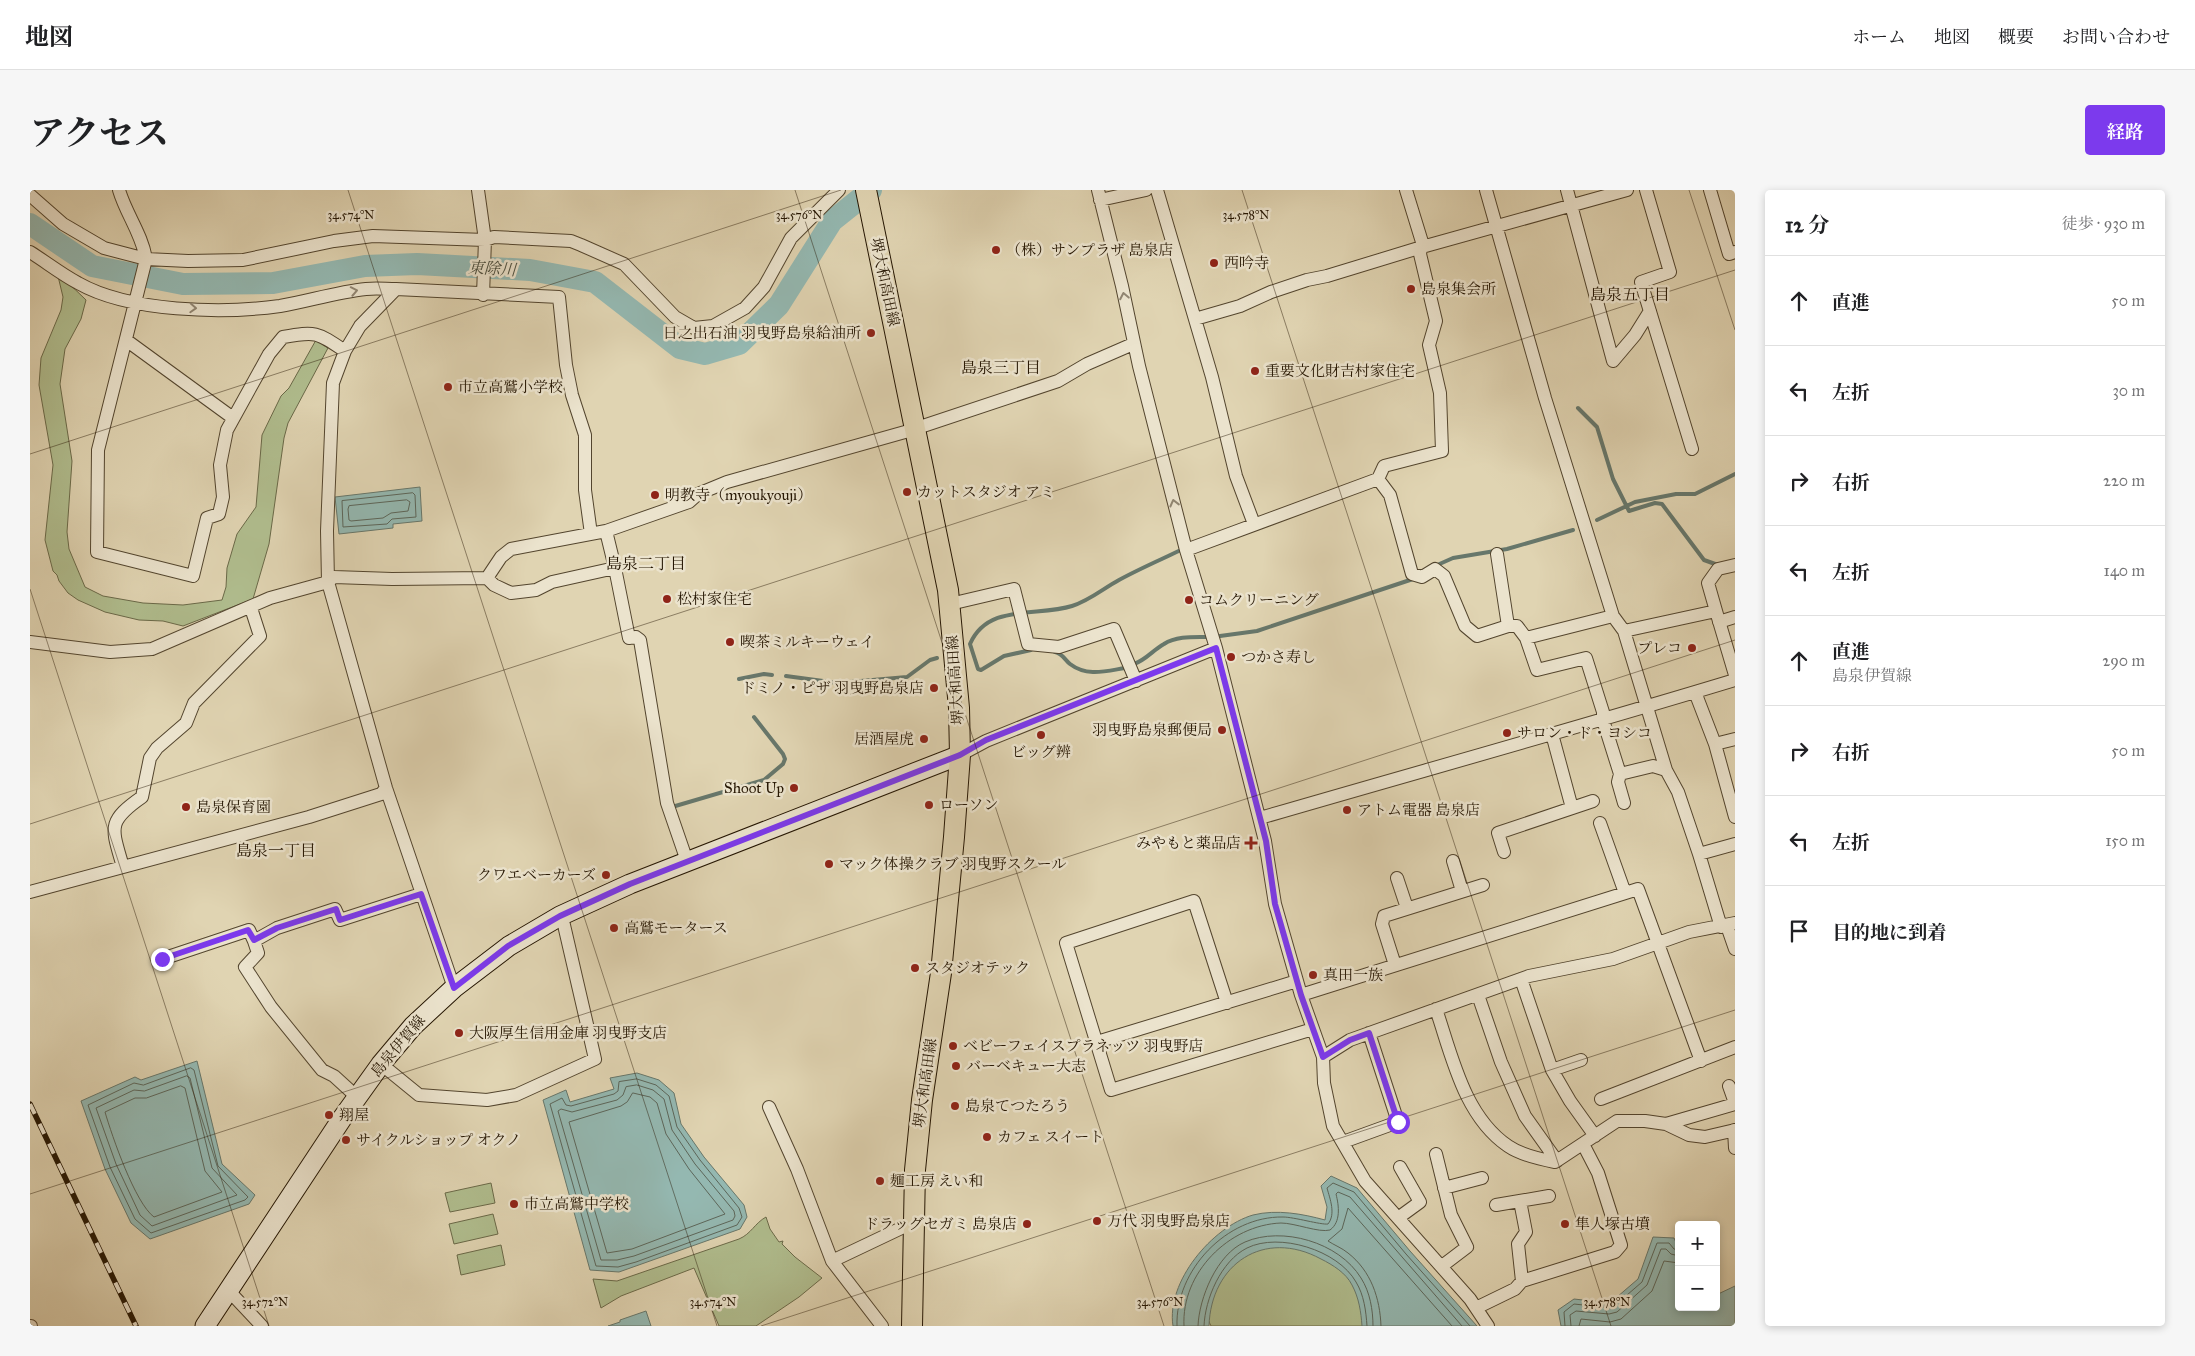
<!DOCTYPE html>
<html lang="ja">
<head>
<meta charset="utf-8">
<style>
  body { margin:0; font-family:"IM FELL Great Primer","Noto Serif JP",serif; background:#f6f6f6; color:#202124 }
  .controls { position:absolute; right:15px; bottom:15px; display:grid; overflow:hidden; border-radius:5px; box-shadow:0 2px 8px #0003 }
  .controls button { width:45px; height:45px; display:grid; place-items:center; padding:0; border:0; border-bottom:1px solid #e0e0e0; background:#fff; color:#202124; font:25px sans-serif }
  .stop { position:absolute; width:15px; height:15px; margin:-11px; border:4px solid #7c3aed; border-radius:50%; background:#fff }
  .stop.end { background:#7c3aed; border-color:#fff; box-shadow:0 1px 5px #0008 }
  .list { margin:0; padding:0; list-style:none }
  h2 { display:flex; justify-content:space-between; align-items:center; height:65px; margin:0; padding:0 20px; font-size:21px }
  h2 small { font-size:16px; font-weight:400; color:#757577 }
  .list li { display:grid; grid-template-columns:32px 1fr auto; gap:15px; align-items:center; box-sizing:border-box; height:90px; padding:0 20px; border-top:1px solid #e0e0e0 }
  .list b { display:block; font-size:19px; white-space:nowrap }
  .list p { margin:0; font-size:16px; white-space:nowrap; color:#757577 }
  .list em { font-size:16px; font-style:normal; color:#757577 }
  .icon { flex:none; width:28px; height:28px; fill:none; stroke:currentColor; stroke-width:2; stroke-linecap:round; stroke-linejoin:round }
  .map { position:relative; flex:none; width:1705px; height:1136px; overflow:hidden; border-radius:5px }
  header { display:flex; align-items:center; gap:30px; box-sizing:border-box; height:70px; padding:0 25px; background:#fff; border-bottom:1px solid #e0e0e0 }
  header strong { font-size:24px }
  nav { display:flex; gap:28px; margin-inline-start:auto; font-size:18px }
  .intro { display:flex; align-items:center; justify-content:space-between; box-sizing:border-box; height:120px; padding:0 30px }
  h1 { margin:0; font-size:35px }
  .button { padding:12px 22px; border-radius:5px; background:#7c3aed; color:#fff; font-size:18px; font-weight:700 }
  main { display:flex; gap:30px; padding:0 30px }
  aside { flex:1; background:#fff; border-radius:5px; box-shadow:0 2px 8px #0003 }
  .map>svg:first-child { display:block }
</style>
</head>
<body>
<header>
<strong>地図</strong>
<nav><a>ホーム</a><a>地図</a><a>概要</a><a>お問い合わせ</a></nav>
</header>
<div class="intro"><h1>アクセス</h1><a class="button">経路</a></div>
<main>
<div class="map">
<svg width="1705" height="1136" viewBox="0 0 1705 1136">
  <rect width="100%" height="100%" fill="#e0d4b2"/>
  <filter id="stains"><feTurbulence type="fractalNoise" baseFrequency=".004" numOctaves="4"/><feColorMatrix values="0 0 0 0 .2 0 0 0 0 .09 0 0 0 0 .02 0 0 0 .5 -.17"/></filter>
  <radialGradient id="worn" r=".72"><stop offset=".6" stop-color="#630" stop-opacity="0"/><stop offset="1" stop-color="#630" stop-opacity=".3"/></radialGradient>
  <path fill="#b0bd8e" stroke="#6a6948" d="M27,82L56,110L51,129L35,159L30,194L42,271L37,342L39,359L55,397L73,406L113,413L153,415L192,410L196,397L197,378L207,344L226,317L232,245L251,206L259,198L286,150L298,158L258,233L254,248L239,354L223,409L153,436L133,431L109,430L75,422L48,410L38,403L29,391L27,385L23,381L15,350L23,275L9,195L11,168L31,120L33,107Z
    M461,993L465,1013L420,1022L415,1003Z
    M463,1024L468,1044L424,1054L419,1034Z
    M736,1027L740,1039L749,1052L753,1051L752,1054L765,1067L792,1088L769,1107L726,1136H689L664,1078L591,1106L571,1118L563,1089L587,1091L709,1049C721,1044 725,1033 736,1027Z
    M1228,1053L1301,1062L1331,1096L1335,1136H1181L1175,1123L1197,1076Z
    M471,1055L475,1075L431,1085L427,1065Z"/>
  <path fill="#94b8b1" stroke="#67776b" d="M390,297L392,331L363,334V338L309,344L305,307Z
    M167,871L192,974L225,1005L219,1014L120,1049L101,1033L75,979L51,911L105,887L111,890Z
    M607,883L629,890L644,903L651,934L674,967L714,1015L717,1027L710,1039L589,1082L560,1080L513,910L536,900L540,912L584,899L580,888Z
    M1301,986L1327,998L1380,1061L1447,1136H1332C1331,1122 1329,1108 1322,1095C1316,1083 1303,1075 1291,1069C1234,1038 1181,1074 1179,1136H1143C1136,1092 1182,1037 1223,1025C1247,1019 1273,1024 1295,1030L1297,1017L1291,996Z
    M1623,1047L1644,1048L1649,1059V1117H1686V1105L1705,1096V1136H1531L1528,1120L1544,1109L1580,1113L1608,1089Z
    M616,1121L621,1136H578L590,1132V1130Z"/>
  <g fill="none" stroke-linecap="round" stroke-linejoin="round">
    <path stroke="#5c665a" stroke-width="1" d="M383,303L385,305L386,327L362,329L357,334L313,337L312,311Z
      M377,310L380,312L378,321L361,323L353,328L321,331L319,330L318,319L319,316Z
      M161,878L164,880L188,976L218,1007L215,1010L121,1043L105,1029L80,977L58,915L104,893L113,895Z
      M157,886L160,888L182,978L207,1005L122,1036L110,1025L86,974L66,918L104,900L114,901Z
      M607,889L626,895L639,906L647,937L670,970L709,1018L712,1027L707,1035L606,1072L588,1077L566,1076L520,914L532,908L536,915L541,916L584,904L588,901L589,892Z
      M607,895L623,900L634,909L642,940L665,974L704,1021L705,1026L703,1030L604,1066L587,1070H571L528,921L531,919L542,922L587,910L593,905L596,897Z
      M151,896L155,898L175,981L192,1002L124,1027C105,1013 82,946 75,922L105,908H116Z
      M603,903L620,907L627,913L636,944L659,979L695,1024L602,1059L577,1063L539,932L591,916L597,912Z
      M1147,1136C1145,1080 1197,1026 1253,1027C1264,1027 1291,1035 1298,1034C1306,1024 1300,1009 1297,998L1303,993L1324,1002L1376,1064L1440,1136
      M1154,1136C1151,1083 1199,1035 1251,1033C1265,1033 1289,1043 1300,1040C1311,1032 1309,1016 1306,1004L1308,1002L1320,1007L1432,1136
      M1168,1136C1169,1108 1187,1064 1215,1052C1252,1036 1309,1052 1331,1088C1340,1102 1343,1120 1343,1136
      M1174,1136C1175,1109 1191,1071 1217,1058C1249,1042 1308,1060 1326,1092C1334,1105 1336,1121 1337,1136
      M1351,1136C1350,1108 1341,1081 1318,1063C1312,1058 1304,1055 1298,1051L1312,1039L1318,1018L1422,1136
      M1535,1136L1534,1122L1544,1114L1582,1118L1612,1092L1627,1053H1639L1644,1059L1649,1060
      M1541,1136L1540,1125L1546,1121L1579,1124L1587,1122L1617,1095L1631,1059H1636L1641,1064L1649,1066
      M1549,1136L1551,1129L1580,1132L1591,1129L1622,1101L1634,1071L1649,1073"/>
    <path stroke="#67776b" stroke-width="4" d="M1548,218L1567,237L1583,289L1599,321L1625,313L1632,314L1674,370L1688,375
      M1567,330L1605,312L1646,304H1665L1705,284
      M1405,376L1423,368L1477,359L1543,340
      M1190,446L1227,441L1383,389
      M1001,460L974,466L951,480L948,479L940,454C958,413 1007,427 1042,416C1059,411 1074,398 1089,390C1109,379 1130,370 1151,360
      M1025,462C1032,463 1035,470 1040,474C1057,487 1076,481 1095,478
      M1104,474C1116,470 1123,460 1134,454C1146,446 1163,447 1177,447
      M756,486L808,493L877,487L900,470L907,468
      M709,489L734,484L742,485
      M642,617L734,590L753,574L755,569L753,564L724,527"/>
    <path stroke="#94b8b1" stroke-width="22" d="M0,34L62,76L153,94L243,93L335,76L387,74L500,80L565,92L650,158L675,164L709,154L749,115L802,31L841,0"/>
    <defs>
      <path id="street" d="M89,0C96,24 112,44 116,69L68,260L67,362L163,386L177,328L189,324L193,307L190,275L197,240L239,164L253,147C286,141 287,142 315,161
        M448,0L455,50L453,105
        M1068,0L1092,96L1109,176L1156,360L1186,458L1235,651L1245,714L1271,805L1293,867L1294,893L1303,936L1335,991L1440,1109L1458,1136
        M1127,0L1182,187L1206,286L1224,334
        M1456,0L1515,208L1583,426L1594,441L1636,580L1648,602L1669,664L1691,737
        M1537,0L1583,171
        M1616,0L1640,82L1611,92L1662,259
        M1680,0L1699,64L1705,62
        M0,5L33,34L74,58L116,69L158,71L213,70L304,51L343,46L455,50L464,47L541,51L551,55L594,74L645,127L664,138L683,136L715,118L734,97L761,48L809,0
        M1070,10L1116,0
        M0,62C16,72 31,84 48,93C99,122 192,124 250,116C279,111 307,102 336,99C346,98 356,99 366,99
        M1165,129L1210,116L1241,102L1277,90L1297,86L1392,57L1597,0
        M96,150L203,228
        M1583,171L1605,145L1620,121
        M1348,289L1360,305L1382,384L1392,387L1405,379L1414,386L1435,436L1447,446L1478,436H1487L1496,448L1507,480L1556,468L1573,522V530L1590,584L1623,576L1636,580
        M576,341L585,378
        M1156,360L1348,289L1354,276L1412,261L1410,203L1399,155L1406,131L1390,64L1392,52L1376,0
        M1467,364L1478,436
        M457,388L464,395L481,403L506,400L522,392L585,378L599,448L606,447L610,450L637,613L657,671
        M920,414L984,399L998,454L1029,457L1084,439L1106,491
        M1686,421L1678,393L1688,379L1705,375
        M1689,432L1705,427
        M1594,441L1686,421L1705,485
        M1496,448L1583,426
        M0,452L80,462L122,459L240,408L298,392L304,387L362,389L457,388L471,367L481,359L576,341L659,312L668,304L697,292L875,242L1028,191L1057,174L1103,154
        M1665,502L1685,554L1705,627
        M1522,544L1542,618
        M1685,554L1705,549
        M930,565L956,551L1186,458
        M1590,584L1588,592L1594,613
        M1230,628C1388,582 1547,538 1705,490
        M1570,633L1595,703
        M1474,662L1468,643L1563,611
        M1669,664L1705,654
        M1423,671L1432,701
        M93,677C82,638 76,632 112,607L120,568L127,558L156,533L164,513L230,446L221,418
        M1367,688L1377,718
        M0,702L279,627L351,604L356,598
        M1697,736L1705,759
        M224,751L228,763L215,777L241,817L292,880L304,886L327,907
        M132,769L219,740L224,751L247,738L305,719L310,730L391,704
        M1365,775L1352,734L1354,726L1453,695
        M1491,789L1522,880L1540,911L1565,946
        M424,798L356,598L298,392L297,341L303,193L315,161L330,136L366,99L529,107L536,175L542,205L555,245V300L561,344
        M1271,805L1608,699L1671,871
        M1448,805L1471,872L1495,926L1527,971
        M1197,813L1164,711L1036,753L1081,900L1283,839
        M1406,819C1422,866 1434,926 1478,956C1491,965 1509,969 1525,972L1587,931H1615L1636,934L1659,945L1675,947L1705,940
        M1067,852L1267,791
        M1293,867L1320,850L1499,786L1583,769L1659,742L1705,733
        M351,874L389,905L457,910L486,905L565,869L534,735L530,726
        M1522,880L1551,870
        M1699,896L1705,913
        M1571,909L1705,857
        M739,917L767,979L802,1071L852,1136
        M1636,934L1705,914
        M1704,940L1705,958
        M1313,952L1368,932L1339,843
        M1406,964L1421,1025L1437,1057L1412,1076
        M1414,998L1452,988
        M1490,1011L1496,1042L1488,1054L1492,1091
        M1466,1015L1519,1006
        M1368,1028L1390,1012L1370,977
        M802,1071L882,1033
        M199,1101L232,1136
        M1446,1118L1485,1099L1492,1091L1585,1062L1591,1055L1568,983L1553,954
        M0,1136H1"/>
      <path id="secondary" d="M175,1136L313,927L351,874L383,836L424,798L479,756L530,726L600,694L930,565"/>
      <path id="primary" d="M836,0L918,400L929,518L930,565L924,647L911,783L892,910L885,980L882,1136"/>
    </defs>
    <use href="#street" stroke="#53452e" stroke-width="14"/>
    <use href="#secondary" stroke="#241502" stroke-width="21"/>
    <use href="#primary" stroke="#241502" stroke-width="22"/>
    <use href="#street" stroke="#ebe3cd" stroke-width="12"/>
    <use href="#secondary" stroke="#ebe3cd" stroke-width="19"/>
    <use href="#primary" stroke="#e0d4b2" stroke-width="20"/>
    <defs>
      <path id="rail" d="M0,914L106,1136"/>
    </defs>
    <use href="#rail" stroke="#241502" stroke-width="5.5"/>
    <use href="#rail" stroke="#ebe3cd" stroke-width="4" stroke-dasharray="11" stroke-linecap="butt"/>
  </g>
  <defs><path id="oneway-chevron" d="M-2-3.5L2.5 0L-2 3.5" fill="none" stroke-width="1.6" stroke-linecap="round" stroke-linejoin="round" transform="scale(1.25)"/></defs>
  <g stroke="#918672">
    <use href="#oneway-chevron" transform="translate(324 101) rotate(-11)"/>
    <use href="#oneway-chevron" transform="translate(1094 106) rotate(-101)"/>
    <use href="#oneway-chevron" transform="translate(163 118) rotate(3)"/>
    <use href="#oneway-chevron" transform="translate(1144 313) rotate(-104)"/>
  </g>
  <g fill="none" stroke-linecap="round" stroke-linejoin="round">
    <path stroke="#7c3aed" stroke-width="6" d="M132,769L218,740L224,750L247,738L306,719L310,730L391,704L424,798L478,756L530,726L600,694L930,565L956,550L1186,458L1236,651L1245,714L1271,805L1293,867L1320,850L1339,843L1368,932"/>
  </g>
  <path fill="none" stroke="#241502" stroke-width="1" stroke-opacity="0.45" d="M318,0L687,1136M765,0L1134,1136M1212,0L1581,1136M1659,0L1705,140M0,264L811,0M0,399L239,1136M0,634L1705,80M0,1004L1705,450M731,1136L1705,820"/>
  <g fill="#8f2418" stroke="#ebe3cd" stroke-width="2">
    <circle cx="966" cy="60" r="5"/>
    <circle cx="1184" cy="73" r="5"/>
    <circle cx="1381" cy="99" r="5"/>
    <circle cx="841" cy="143" r="5"/>
    <circle cx="1225" cy="181" r="5"/>
    <circle cx="418" cy="197" r="5"/>
    <circle cx="877" cy="302" r="5"/>
    <circle cx="625" cy="305" r="5"/>
    <circle cx="637" cy="409" r="5"/>
    <circle cx="1159" cy="410" r="5"/>
    <circle cx="700" cy="452" r="5"/>
    <circle cx="1662" cy="458" r="5"/>
    <circle cx="1201" cy="467" r="5"/>
    <circle cx="904" cy="498" r="5"/>
    <circle cx="1192" cy="540" r="5"/>
    <circle cx="1477" cy="543" r="5"/>
    <circle cx="1011" cy="545" r="5"/>
    <circle cx="894" cy="549" r="5"/>
    <circle cx="764" cy="598" r="5"/>
    <circle cx="899" cy="615" r="5"/>
    <circle cx="156" cy="617" r="5"/>
    <circle cx="1317" cy="620" r="5"/>
    <path d="M1218.5 645.5h5v5h5v5h-5v5h-5v-5h-5v-5h5z"/>
    <circle cx="799" cy="674" r="5"/>
    <circle cx="576" cy="685" r="5"/>
    <circle cx="584" cy="738" r="5"/>
    <circle cx="885" cy="778" r="5"/>
    <circle cx="1283" cy="785" r="5"/>
    <circle cx="429" cy="843" r="5"/>
    <circle cx="923" cy="856" r="5"/>
    <circle cx="926" cy="876" r="5"/>
    <circle cx="925" cy="916" r="5"/>
    <circle cx="299" cy="925" r="5"/>
    <circle cx="957" cy="947" r="5"/>
    <circle cx="316" cy="950" r="5"/>
    <circle cx="850" cy="991" r="5"/>
    <circle cx="484" cy="1014" r="5"/>
    <circle cx="1067" cy="1031" r="5"/>
    <circle cx="997" cy="1034" r="5"/>
    <circle cx="1535" cy="1034" r="5"/>
  </g>
  <g text-anchor="middle" stroke-width="5" stroke-linejoin="round" paint-order="stroke">
    <g font-size="15" fill="#241502" stroke="#ebe3cd" text-anchor="start">
      <text x="976" y="65">（株）サンプラザ 島泉店</text>
      <text x="1194" y="78">西吟寺</text>
      <text x="1391" y="104">島泉集会所</text>
      <text x="831" y="148" text-anchor="end">日之出石油 羽曳野島泉給油所</text>
      <text x="1235" y="186">重要文化財吉村家住宅</text>
      <text x="428" y="202">市立高鷲小学校</text>
      <text x="887" y="307">カットスタジオ アミ</text>
      <text x="635" y="310">明教寺（myoukyouji）</text>
      <text x="647" y="414">松村家住宅</text>
      <text x="1169" y="415">コムクリーニング</text>
      <text x="710" y="457">喫茶ミルキーウェイ</text>
      <text x="1652" y="463" text-anchor="end">プレコ</text>
      <text x="1211" y="472">つかさ寿し</text>
      <text x="894" y="503" text-anchor="end">ドミノ・ピザ 羽曳野島泉店</text>
      <text x="1182" y="545" text-anchor="end">羽曳野島泉郵便局</text>
      <text x="1487" y="548">サロン・ド・ヨシコ</text>
      <text x="884" y="554" text-anchor="end">居酒屋虎</text>
      <text x="1011" y="567" text-anchor="middle">ビッグ辨</text>
      <text x="754" y="603" text-anchor="end">Shoot Up</text>
      <text x="909" y="620">ローソン</text>
      <text x="166" y="622">島泉保育園</text>
      <text x="1327" y="625">アトム電器 島泉店</text>
      <text x="1211" y="658" text-anchor="end">みやもと薬品店</text>
      <text x="809" y="679">マック体操クラブ 羽曳野スクール</text>
      <text x="566" y="690" text-anchor="end">クワエベーカーズ</text>
      <text x="594" y="743">高鷲モータース</text>
      <text x="895" y="783">スタジオテック</text>
      <text x="1293" y="790">真田一族</text>
      <text x="439" y="848">大阪厚生信用金庫 羽曳野支店</text>
      <text x="933" y="861">ベビーフェイスプラネッツ 羽曳野店</text>
      <text x="936" y="881">バーベキュー大志</text>
      <text x="935" y="921">島泉てつたろう</text>
      <text x="309" y="930">翔屋</text>
      <text x="967" y="952">カフェ スイート</text>
      <text x="326" y="955">サイクルショップ オクノ</text>
      <text x="860" y="996">麺工房 えい和</text>
      <text x="494" y="1019">市立高鷲中学校</text>
      <text x="1077" y="1036">万代 羽曳野島泉店</text>
      <text x="987" y="1039" text-anchor="end">ドラッグセガミ 島泉店</text>
      <text x="1545" y="1039">隼人塚古墳</text>
    </g>
    <g font-size="15" fill="#241502" stroke="#ebe3cd">
      <text transform="translate(855 92) rotate(78)" y="5">堺大和高田線</text>
      <text transform="translate(925 490) rotate(-94)" y="5">堺大和高田線</text>
      <text transform="translate(368 856) rotate(-50)" y="5">島泉伊賀線</text>
      <text transform="translate(895 893) rotate(-82)" y="5">堺大和高田線</text>
    </g>
    <g font-size="16" font-style="italic" fill="#4b4e3f" stroke="#ebe3cd">
      <text transform="translate(462 78) rotate(3)" y="6">東除川</text>
    </g>
    <g font-size="16" fill="#241502" stroke="#ebe3cd">
      <text x="1600" y="110">島泉五丁目</text>
      <text x="971" y="183">島泉三丁目</text>
      <text x="616" y="379">島泉二丁目</text>
      <text x="246" y="666">島泉一丁目</text>
    </g>
  </g>
  <g font-size="12" text-anchor="middle" fill="#241502" stroke="#ebe3cd" stroke-width="5" stroke-linejoin="round" paint-order="stroke">
    <text x="321" y="29">34.574°N</text>
    <text x="769" y="29">34.576°N</text>
    <text x="1216" y="29">34.578°N</text>
    <text x="235" y="1116">34.572°N</text>
    <text x="683" y="1116">34.574°N</text>
    <text x="1130" y="1116">34.576°N</text>
    <text x="1577" y="1116">34.578°N</text>
  </g>
  <rect width="100%" height="100%" filter="url(#stains)"/>
  <rect width="100%" height="100%" fill="url(#worn)"/>
</svg>
<div class="controls">
<button>+</button>
<button>−</button>
</div>
<div class="stop" style="left:1368px;top:932px"></div>
<div class="stop end" style="left:132px;top:769px"></div>
</div>
<aside>
<h2>12 分<small>徒歩 · 930 m</small></h2>
<ul class="list">
<li><svg class="icon" aria-label="ahead" viewBox="0 0 24 24"><path d="M12 20V5M6 11l6-6 6 6"/></svg><div><b>直進</b></div><em>50 m</em></li>
<li><svg class="icon" aria-label="left" viewBox="0 0 24 24"><path d="M17 20v-9H6M10 6l-5 5 5 5"/></svg><div><b>左折</b></div><em>30 m</em></li>
<li><svg class="icon" aria-label="right" viewBox="0 0 24 24"><path d="M7 20v-9h11M14 6l5 5-5 5"/></svg><div><b>右折</b></div><em>220 m</em></li>
<li><svg class="icon" aria-label="left" viewBox="0 0 24 24"><path d="M17 20v-9H6M10 6l-5 5 5 5"/></svg><div><b>左折</b></div><em>140 m</em></li>
<li><svg class="icon" aria-label="ahead" viewBox="0 0 24 24"><path d="M12 20V5M6 11l6-6 6 6"/></svg><div><b>直進</b><p>島泉伊賀線</p></div><em>290 m</em></li>
<li><svg class="icon" aria-label="right" viewBox="0 0 24 24"><path d="M7 20v-9h11M14 6l5 5-5 5"/></svg><div><b>右折</b></div><em>50 m</em></li>
<li><svg class="icon" aria-label="left" viewBox="0 0 24 24"><path d="M17 20v-9H6M10 6l-5 5 5 5"/></svg><div><b>左折</b></div><em>150 m</em></li>
<li><svg class="icon" aria-label="arrive" viewBox="0 0 24 24"><path d="M6 21V4h12l-3 4 3 4H6"/></svg><div><b>目的地に到着</b></div></li>
</ul>
</aside>
</main>
</body>
</html>
